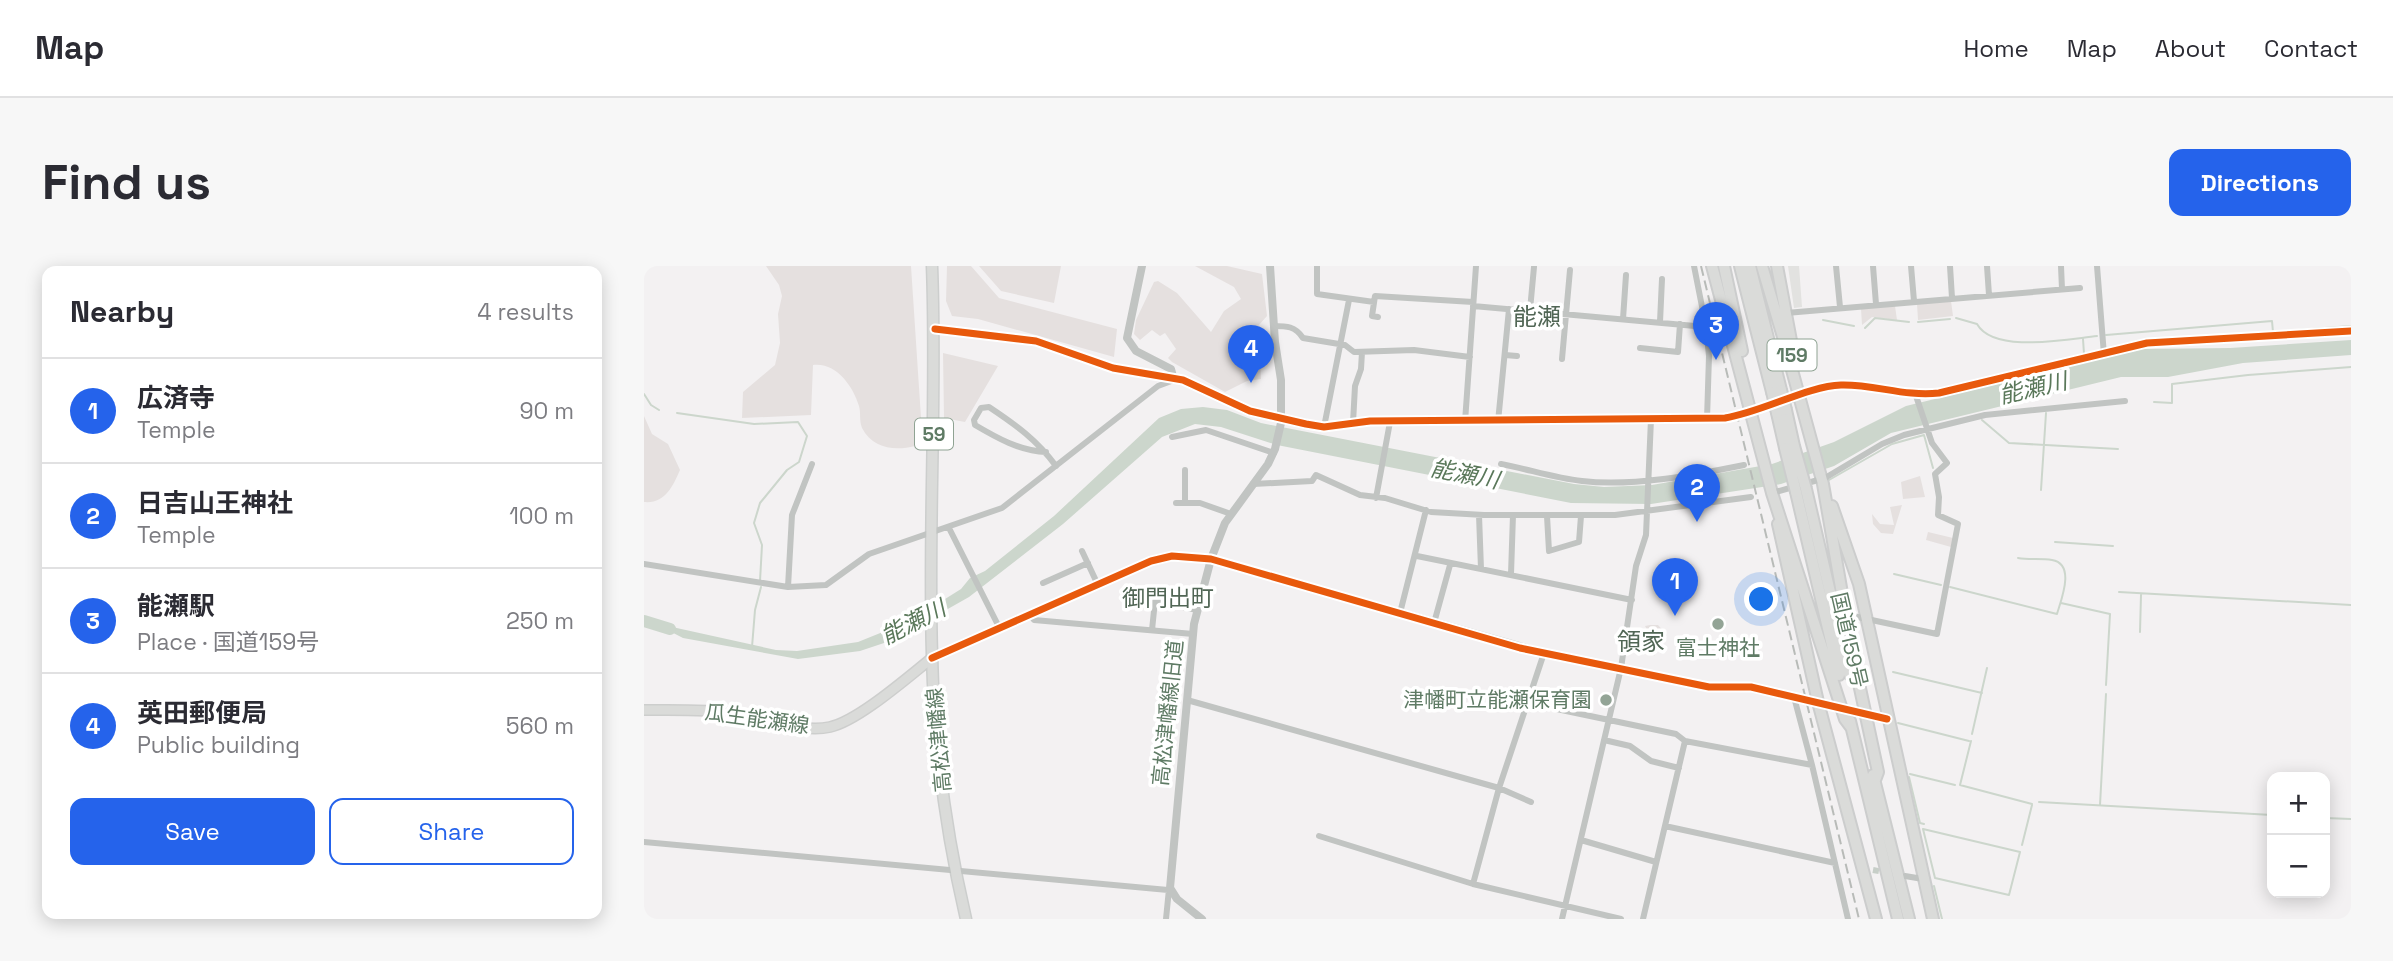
<!DOCTYPE html>
<html lang="en">
<head>
<meta charset="utf-8">
<style>
  body { margin:0; font-family:"Space Grotesk","Noto Sans JP",sans-serif; background:#f7f7f7; color:#2b2b33 }
  .controls { position:absolute; right:21px; bottom:21px; display:grid; overflow:hidden; border-radius:14px; box-shadow:0 4px 18px #0003 }
  .controls button { width:63px; height:63px; display:grid; place-items:center; padding:0; border:0; border-bottom:2px solid #e1e1e2; background:#fff; color:#2b2b33; font:35px sans-serif }
  .you { position:absolute; left:1118px; top:334px; width:24px; height:24px; margin:-18px; border:5px solid #fff; border-radius:50%; background:#1a73e8; box-shadow:0 0 0 10px #1a73e833 }
  .badge { display:grid; place-items:center; width:46px; height:46px; border-radius:50%; background:#2563eb; color:#fff; font-size:23px; font-weight:700 }
  .pin { position:absolute; translate:-50% -58px; filter:drop-shadow(0 2px 4px #0008) }
  .pin::after { content:''; position:absolute; top:37px; width:24px; height:21px; background:inherit; clip-path:polygon(0 0,100% 0,50% 100%) }
  .list { margin:0; padding:0; list-style:none }
  h2 { display:flex; justify-content:space-between; align-items:center; height:91px; margin:0; padding:0 28px; font-size:30px }
  h2 small { font-size:23px; font-weight:400; color:#7c7c81 }
  .list li { display:grid; grid-template-columns:46px 1fr auto; gap:21px; align-items:center; box-sizing:border-box; height:105px; padding:0 28px; border-top:2px solid #e1e1e2 }
  .list b { display:block; font-size:26px; white-space:nowrap }
  .list p { margin:0; font-size:23px; white-space:nowrap; color:#7c7c81 }
  .list em { font-size:23px; font-style:normal; color:#7c7c81 }
  .actions { display:flex; gap:14px; padding:21px 28px }
  .actions a { flex:1; padding:16px 0; border:2px solid #2563eb; border-radius:14px; text-align:center; font-size:24px; color:#2563eb }
  .actions .main { background:#2563eb; color:#fff }
  .map { position:relative; flex:none; width:1707px; height:653px; overflow:hidden; border-radius:14px }
  header { display:flex; align-items:center; gap:42px; box-sizing:border-box; height:98px; padding:0 35px; background:#fff; border-bottom:2px solid #e1e1e2 }
  header strong { font-size:33px }
  nav { display:flex; gap:38px; margin-inline-start:auto; font-size:24px }
  .intro { display:flex; align-items:center; justify-content:space-between; box-sizing:border-box; height:168px; padding:0 42px }
  h1 { margin:0; font-size:49px }
  .button { padding:18px 32px; border-radius:14px; background:#2563eb; color:#fff; font-size:24px; font-weight:700 }
  main { display:flex; gap:42px; padding:0 42px }
  aside { flex:1; background:#fff; border-radius:14px; box-shadow:0 4px 18px #0003 }
  .map>svg:first-child { display:block }
</style>
</head>
<body>
<header>
<strong>Map</strong>
<nav><a>Home</a><a>Map</a><a>About</a><a>Contact</a></nav>
</header>
<div class="intro"><h1>Find us</h1><a class="button">Directions</a></div>
<main>
<aside>
<h2>Nearby<small>4 results</small></h2>
<ul class="list">
<li><span class="badge">1</span><div><b>広済寺</b><p>Temple</p></div><em>90 m</em></li>
<li><span class="badge">2</span><div><b>日吉山王神社</b><p>Temple</p></div><em>100 m</em></li>
<li><span class="badge">3</span><div><b>能瀬駅</b><p>Place · 国道159号</p></div><em>250 m</em></li>
<li><span class="badge">4</span><div><b>英田郵便局</b><p>Public building</p></div><em>560 m</em></li>
</ul>
<div class="actions"><a class="main">Save</a><a>Share</a></div>
</aside>
<div class="map">
<svg width="1707" height="653" viewBox="0 0 1707 653">
  <rect width="100%" height="100%" fill="#f3f1f2"/>
  <path fill="#e2e2e0" d="M1144,0H1155L1158,41L1150,42Z"/>
  <path fill="#e5e0df" d="M122,0H267L278,167L271,180C251,185 229,183 218,162C215,154 217,147 215,140C209,120 192,96 169,99L167,149L98,152L99,126L131,99L136,77L134,48L138,30L135,19Z
    M303,0H327L355,32L473,63L470,91L334,53L308,50L302,35Z
    M335,0H417L410,37L357,25Z
    M551,0H583L618,8L623,50L597,79L602,86L616,92L617,113L603,115L581,126L528,96L524,92L532,83L521,67L516,70L508,64L496,74L490,68L492,54L510,16L514,15L533,27L567,66L580,45L597,33L590,21Z
    M1307,35L1309,50L1274,54L1273,38Z
    M1251,40L1253,54L1228,51L1218,59L1217,43Z
    M299,87L354,100L321,156L300,152Z
    M0,150L8,168L24,178L36,204C29,220 21,238 0,236Z
    M1276,210L1281,231L1259,233L1257,216Z
    M1258,239L1249,268L1237,267L1229,258L1228,248L1236,258L1250,259L1246,241Z
    M1284,266L1309,272L1307,281L1282,274Z
    M1006,359H1014L1023,369L1010,390L1006,379L1009,374L1001,360Z"/>
  <path fill="#ccd6cc" d="M1707,74V89L1599,97L1524,111H1477L1247,167L1190,200L1137,218L1007,238L927,237L633,179L577,161L551,158L518,171L419,258L325,331L249,374L216,385L154,393L39,372L10,357L132,384L153,385L214,376L266,355L317,323L326,312L341,305L410,250L515,152L537,143L559,141L583,144L617,157L930,218L960,221L1008,219L1128,198L1190,176L1262,140L1498,83L1586,82Z"/>
  <g fill="none" stroke-linecap="round" stroke-linejoin="round">
    <path stroke="#ccd6cc" stroke-width="2" d="M1312,52L1333,58C1350,88 1423,73 1453,70
      M1179,54L1210,60
      M1274,56L1306,53
      M1221,62L1231,52L1265,56
      M1462,69L1628,55L1629,66L1707,60
      M1439,73L1440,88
      M0,128L7,139L15,144
      M1510,136L1528,137V118L1604,109L1707,101
      M33,147L110,158L154,156L163,170L155,196L143,204L116,237L110,257L118,279L116,315
      M1338,154L1365,177L1474,183
      M1185,214L1248,178L1280,169L1289,202
      M1397,224L1402,147
      M1411,276L1469,280
      M1250,308L1297,319
      M1306,321L1413,348C1417,334 1432,298 1408,294C1397,292 1386,294 1374,292
      M1475,326L1707,339
      M1417,337L1466,348L1462,419
      M1496,366L1497,329
      M108,381L111,344L117,321
      M1249,406L1338,427
      M1254,457L1325,475
      M1328,468L1343,402
      M1327,475L1316,519L1388,538
      M1266,508L1311,519
      M1265,511L1276,557L1280,558
      M1395,536L1628,549
      M1456,539L1462,428
      M1681,552L1707,553
      M1279,563L1376,586L1365,629L1291,612Z
      M1378,579L1388,539
      M1290,620L1298,653"/>
    <path stroke="#ccd6cc" stroke-width="12" d="M0,355L26,363"/>
    <path stroke="#c7cec8" stroke-width="6" stroke-dasharray="6 3" stroke-linecap="butt" d="M1185,438L1234,451
      M1229,604L1245,607"/>
    <defs>
      <path id="secondary" d="M0,444C30,444 61,443 91,447C121,450 156,468 186,461C214,455 264,411 288,392"/>
      <path id="primary" d="M288,0C293,130 284,259 288,389C290,478 302,567 322,653"/>
      <path id="trunk" d="M1068,0L1128,227L1201,453L1207,461
        M1080,0L1098,85
        M1096,0L1128,126
        M1106,0L1137,124
        M1118,0L1142,81
        M1133,0L1148,80V104L1179,218L1208,385L1234,506L1231,514
        M1142,144L1150,180
        M1133,147L1141,182
        M1162,223L1205,408
        M1152,226L1195,409
        M1188,240L1215,318L1289,653
        M1134,258L1174,436L1232,653
        M1206,455L1254,653
        M1229,509L1265,653"/>
    </defs>
    <use href="#secondary" stroke="#cdcecd" stroke-width="12"/>
    <use href="#primary" stroke="#cccecd" stroke-width="13"/>
    <use href="#trunk" stroke="#cccdcd" stroke-width="14"/>
    <path stroke="#c1c4c2" stroke-width="6" d="M673,0V28L730,36
      M1050,0L1062,61
      M1192,0L1196,41
      M1229,0L1232,38
      M1267,0L1270,35
      M1306,0L1308,32
      M1343,0L1345,29
      M1417,0L1418,23
      M1453,0L1460,89
      M829,40L1062,61L1065,90L1063,153
      M886,44L890,1
      M1142,47L1436,22
      M734,51L728,50L731,30L829,36
      M979,53L982,9
      M1016,56L1018,13
      M629,60C643,60 651,60 659,72L701,79L710,86L770,84L826,91
      M996,82L1034,86L1036,58
      M861,89L873,90
      M918,93L926,4
      M1154,131C1199,108 1247,132 1295,127L1503,77L1707,65
      M821,156L832,0
      M854,156L865,43
      M709,157L711,120L717,103L718,86
      M680,161L705,34
      M528,171L562,164L630,187
      M402,186C376,185 353,172 331,159L330,154L337,142L345,141C372,159 393,174 412,200
      M857,198C884,203 910,212 938,215C988,221 1051,209 1100,199
      M609,218L668,215L672,209L716,229L741,232L787,246L840,249H971L1107,231
      M1128,227L1181,212L1238,178L1260,169L1341,149L1481,135
      M732,232L746,156
      M541,236V204
      M532,237H556L587,248
      M835,249L837,303
      M903,250L905,285L935,276L937,250
      M305,262L356,363
      M438,285L454,319
      M773,290L988,334
      M0,298L144,321L182,319L225,288L358,242L514,120L530,114
      M867,308L869,249
      M399,317L444,297
      M144,321L148,249L168,198
      M756,347L782,244
      M386,349L390,354L549,368
      M1209,350L1293,368L1314,258L1294,249L1295,231L1291,208L1303,197L1288,177L1272,130
      M790,357L806,299
      M508,364L511,335L553,344
      M1150,431L1168,499
      M543,434L855,522L887,536
      M884,437L1032,468L1041,475
      M960,474L986,480L1007,495L1035,502
      M1021,560L1191,597
      M675,570L829,618
      M937,574L1012,596
      M0,576L524,624
      M1261,610L1279,613
      M522,653L525,623
      M918,653L977,402L992,300L1002,269L1007,153
      M977,653L829,618L855,522L900,387L1065,421H1107L1185,438
      M999,653L1041,475L1168,499L1204,653"/>
    <path stroke="#c1c4c2" stroke-width="8" d="M498,0L483,72L492,85L527,103L530,114
      M291,63L392,75L469,102L539,114L606,145L662,158L680,161L726,155L1081,152L1154,131
      M288,392L507,295L528,290L567,293L900,387
      M558,653L533,633L526,622L550,358L567,293L581,257L624,198L631,183L637,157V114L631,76L626,0"/>
    <use href="#secondary" stroke="#dadbd9" stroke-width="9"/>
    <use href="#primary" stroke="#dadbd9" stroke-width="10"/>
    <use href="#trunk" stroke="#dadbd9" stroke-width="10"/>
    <path stroke="#b8bbb8" stroke-width="2" stroke-dasharray="10 5" stroke-linecap="butt" d="M1057,0L1215,653"/>
    <defs>
      <path id="trunk-bridge" d="M1137,124L1142,144
        M1128,126L1133,147
        M1150,180L1162,223
        M1141,182L1152,226"/>
    </defs>
    <use href="#trunk-bridge" stroke="#cccdcd" stroke-width="14" stroke-linecap="butt"/>
    <use href="#trunk-bridge" stroke="#dadbd9" stroke-width="10"/>
    <defs>
      <path id="cycleway" d="M291,63L392,75L469,102L539,114L606,145L662,158L680,161L726,155L1081,152C1118,146 1164,120 1197,119C1230,118 1261,131 1295,127L1503,77L1707,65
        M288,392L507,295L528,290L567,293L876,382L1065,421H1107L1243,453"/>
    </defs>
    <use href="#cycleway" stroke="#fff" stroke-width="11"/>
    <use href="#cycleway" stroke="#e8590c" stroke-width="7"/>
  </g>
  <g fill="#93a496" stroke="#fff" stroke-width="2.5">
    <circle cx="1074" cy="358" r="7"/>
    <circle cx="962" cy="434" r="7"/>
  </g>
  <g text-anchor="middle" stroke-width="7" stroke-linejoin="round" paint-order="stroke">
    <g fill="#fff" stroke="#8fa393" stroke-width="2">
      <rect x="1123.5" y="73.5" width="49" height="31" rx="5"/>
      <rect x="271" y="152.5" width="38" height="31" rx="5"/>
    </g>
    <g font-size="19" font-weight="bold" fill="#5f7b65">
      <text x="1148" y="96">159</text>
      <text x="290" y="175">59</text>
    </g>
    <g font-size="21" fill="#5f7b65" stroke="#fff">
      <text transform="translate(1205 374) rotate(77)" y="7">国道159号</text>
      <text transform="translate(524 447) rotate(-84)" y="7">高松津幡線旧道</text>
      <text transform="translate(113 453) rotate(8)" y="7">瓜生能瀬線</text>
      <text transform="translate(295 474) rotate(-95)" y="7">高松津幡線</text>
    </g>
    <g font-size="21" fill="#5f7b65" stroke="#fff">
      <text x="1074" y="389">富士神社</text>
      <text x="948" y="441" text-anchor="end">津幡町立能瀬保育園</text>
    </g>
    <g font-size="23" font-style="italic" fill="#5a785a" stroke="#fff">
      <text transform="translate(1389 122) rotate(-13)" y="8">能瀬川</text>
      <text transform="translate(821 208) rotate(11)" y="8">能瀬川</text>
      <text transform="translate(269 356) rotate(-27)" y="8">能瀬川</text>
    </g>
    <g font-size="23" fill="#516655" stroke="#fff">
      <text x="524" y="340">御門出町</text>
    </g>
    <g font-size="24" fill="#516655" stroke="#fff">
      <text x="893" y="59">能瀬</text>
      <text x="997" y="384">領家</text>
    </g>
  </g>
</svg>
<div class="controls">
<button>+</button>
<button>−</button>
</div>
<div class="you"></div>
<div class="pin badge" style="left:1031px;top:350px">1</div>
<div class="pin badge" style="left:1053px;top:256px">2</div>
<div class="pin badge" style="left:1072px;top:94px">3</div>
<div class="pin badge" style="left:607px;top:117px">4</div>
</div>
</main>
</body>
</html>
